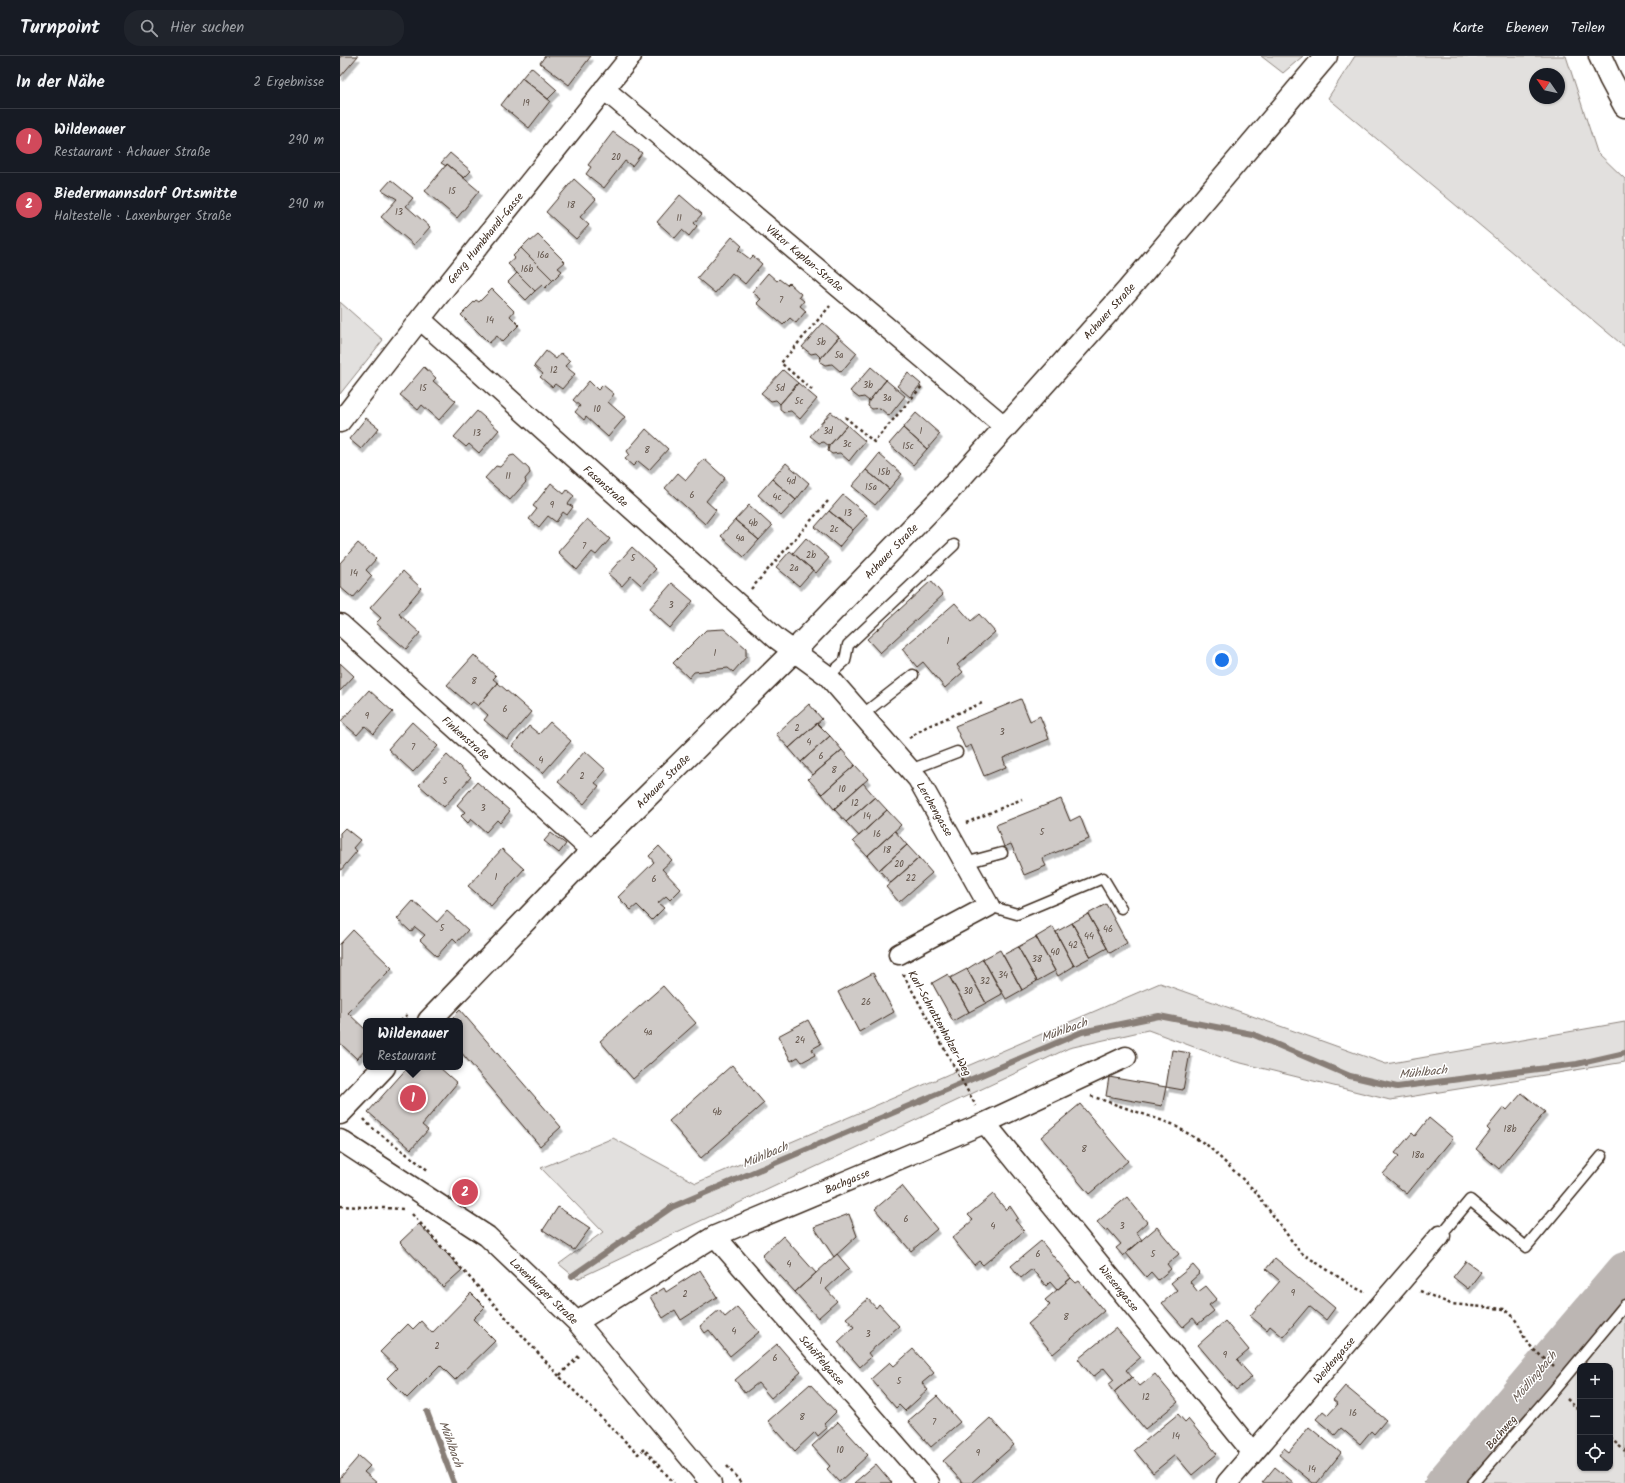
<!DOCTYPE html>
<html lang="de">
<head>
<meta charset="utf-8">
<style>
  body { margin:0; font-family:Kalam,sans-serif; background:#20242c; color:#f1f3f6 }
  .controls { position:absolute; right:12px; bottom:12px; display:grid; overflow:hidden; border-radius:8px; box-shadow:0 1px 3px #0004 }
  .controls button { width:36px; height:36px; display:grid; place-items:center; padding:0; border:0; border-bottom:1px solid #363941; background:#171b24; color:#f1f3f6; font:20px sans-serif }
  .compass { position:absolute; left:1189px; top:12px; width:36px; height:36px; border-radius:50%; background:#171b24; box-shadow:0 1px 3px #0004; rotate:304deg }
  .you { position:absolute; left:882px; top:604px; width:14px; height:14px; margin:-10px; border:3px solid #fff; border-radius:50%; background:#1a73e8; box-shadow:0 0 0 6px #1a73e833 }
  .badge { display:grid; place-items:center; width:26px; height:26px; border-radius:50%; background:#d1495b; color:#fff; font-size:13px; font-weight:700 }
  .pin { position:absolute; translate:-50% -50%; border:2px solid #fff; box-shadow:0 1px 4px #0006 }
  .popup { position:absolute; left:23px; top:962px; width:100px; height:52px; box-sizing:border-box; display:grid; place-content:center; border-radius:8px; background:#171b24; filter:drop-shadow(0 1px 3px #0005); font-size:13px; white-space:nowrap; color:#9ea1a6 }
  .popup b { font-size:15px; color:#f1f3f6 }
  .popup::after { content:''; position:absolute; left:50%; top:100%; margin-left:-8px; border:8px solid transparent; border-top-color:#171b24 }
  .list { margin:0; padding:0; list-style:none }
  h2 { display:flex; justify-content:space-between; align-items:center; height:52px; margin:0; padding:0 16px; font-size:17px }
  h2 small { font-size:13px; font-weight:400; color:#9ea1a6 }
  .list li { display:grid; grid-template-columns:26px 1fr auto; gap:12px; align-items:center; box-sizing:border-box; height:64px; padding:0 16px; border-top:1px solid #363941 }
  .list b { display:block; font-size:15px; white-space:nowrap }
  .list p { margin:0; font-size:13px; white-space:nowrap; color:#9ea1a6 }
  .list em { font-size:13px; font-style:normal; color:#9ea1a6 }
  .icon { flex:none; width:22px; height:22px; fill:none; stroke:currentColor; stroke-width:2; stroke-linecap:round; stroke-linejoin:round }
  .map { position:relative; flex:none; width:1285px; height:1427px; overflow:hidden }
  header { display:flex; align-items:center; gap:24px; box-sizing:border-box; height:56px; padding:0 20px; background:#171b24; border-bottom:1px solid #363941 }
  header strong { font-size:19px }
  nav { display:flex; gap:22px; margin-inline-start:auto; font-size:14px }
  .search { width:280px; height:36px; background:#20242c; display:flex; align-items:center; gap:10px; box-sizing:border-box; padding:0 14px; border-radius:16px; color:#9ea1a6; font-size:15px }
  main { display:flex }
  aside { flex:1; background:#171b24 }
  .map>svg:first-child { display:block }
</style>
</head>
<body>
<header>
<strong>Turnpoint</strong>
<div class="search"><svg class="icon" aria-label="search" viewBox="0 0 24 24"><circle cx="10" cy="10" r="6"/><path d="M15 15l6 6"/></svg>Hier suchen</div>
<nav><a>Karte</a><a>Ebenen</a><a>Teilen</a></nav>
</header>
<main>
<aside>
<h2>In der Nähe<small>2 Ergebnisse</small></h2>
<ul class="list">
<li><span class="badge">1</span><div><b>Wildenauer</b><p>Restaurant · Achauer Straße</p></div><em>290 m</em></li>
<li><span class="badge">2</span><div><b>Biedermannsdorf Ortsmitte</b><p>Haltestelle · Laxenburger Straße</p></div><em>290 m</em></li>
</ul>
</aside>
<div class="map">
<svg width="1285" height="1427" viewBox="0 0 1285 1427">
  <defs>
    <filter id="shadow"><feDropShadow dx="2.5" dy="4.5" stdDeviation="0" flood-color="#0004"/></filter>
  </defs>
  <rect width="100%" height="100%" fill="#fff"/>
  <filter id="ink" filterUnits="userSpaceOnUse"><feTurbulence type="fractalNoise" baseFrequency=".025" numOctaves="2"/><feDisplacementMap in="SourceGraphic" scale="8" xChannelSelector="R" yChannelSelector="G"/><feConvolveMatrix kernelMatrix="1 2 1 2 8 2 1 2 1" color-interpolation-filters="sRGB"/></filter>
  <g filter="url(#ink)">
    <path fill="#e2e0de" stroke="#8e857e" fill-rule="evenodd" d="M921,0H963L943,17Z
      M1015,0H1226L1257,96L1285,123V291L988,42ZM1195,18H1219V42H1195Z
      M0,246L43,284L0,338Z
      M820,927L1046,1008L1285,966V1006L1050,1044L889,1004L808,974L729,992L237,1223L219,1208L263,1176L201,1112L273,1082L356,1127Z
      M1285,1195V1427H1083L1110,1395ZM1240,1310H1270V1412H1240Z"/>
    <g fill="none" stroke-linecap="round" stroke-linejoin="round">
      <path stroke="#887e77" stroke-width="6" d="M232,1220L332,1151L742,976L819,960L912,978L1010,1020L1057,1031L1237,1008L1285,997
        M87,1356L114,1427"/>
      <path stroke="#bcb6b3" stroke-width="38" d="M1104,1427L1285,1215"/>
    </g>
    <path fill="#cfcac7" stroke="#3b2a1e" filter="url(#shadow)" d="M0,0H18L0,21Z
      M205,0H251L229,29L200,7Z
      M191,11L217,34L208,43L182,22Z
      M182,22L210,45L189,72L161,49Z
      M273,76L302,97L292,110L285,105L264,132L246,118L251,111L248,109Z
      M110,97L131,115L124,122L107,108L106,110L101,107Z
      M107,108L139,135L117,162L85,135Z
      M234,123L256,143L240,161L249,169L236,183L206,156Z
      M51,124L73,142L66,150L90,171L74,189L41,161L57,143L42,134Z
      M340,139L362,158L354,167L357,170L349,180L342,174L335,182L317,166Z
      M198,179L225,206L218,212L222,215L213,224L181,192L189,184L191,185Z
      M392,181L402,190L398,194L410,203L413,200L422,208L405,228L392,217L375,237L357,222Z
      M181,192L213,224L205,232L202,229L195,235L168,208L175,202L173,200Z
      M177,217L195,235L186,244L168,226Z
      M428,217L437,225L439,223L447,229L449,227L461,238L459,241L464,245L460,250L466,255L456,267L450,262L443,269L417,247L421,243L412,236Z
      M152,233L174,255L170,260L179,269L162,286L157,280L149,287L121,259L136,244L139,246Z
      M483,267L499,281L481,302L476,297L471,298L462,291Z
      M499,281L517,297L501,316L492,308L485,309L480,306L481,302Z
      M206,295L216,303L221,297L230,305L225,310L235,318L222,333L215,328L212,331L200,321L203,318L194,310Z
      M84,311L96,322L93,325L116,345L99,364L82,349L78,354L60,339Z
      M531,311L546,324L529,345L524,341L519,342L510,335Z
      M443,314L458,327L440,348L436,344L431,345L421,337Z
      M568,317L581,328L570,341L557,330Z
      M546,324L565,340L549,360L540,352L532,353L528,350L529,345Z
      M249,325L258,334L263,329L274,338L268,346L285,361L268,381L246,361L244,364L235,356L240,350L233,344Z
      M458,327L477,343L460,363L451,355L444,356L440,353V348Z
      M137,355L159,374L139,397L129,388L126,391L114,381Z
      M491,356L507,369L489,390L484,386L479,387L470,380Z
      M576,357L600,378L587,393L563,372Z
      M26,362L39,372L21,393L9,383Z
      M507,369L525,385L509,405L500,397L492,398L488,395L489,390Z
      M563,372L587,393L573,409L549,388Z
      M306,373L328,393L309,414L298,405L293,410L285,403L289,398L287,395Z
      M539,398L562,418L549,433L526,414Z
      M174,399L189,413L190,417L185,423L186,426L170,444L145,422L156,410L160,411L170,400Z
      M364,403L385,422L366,445L376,454L365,468L325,432L338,417L346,424Z
      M446,407L469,427L456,444L432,423Z
      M526,414L549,433L535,449L512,430Z
      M432,423L456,444L441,460L418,439Z
      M211,427L224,438L227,434L234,440L228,448L233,451L227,459L223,456L216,466L208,460L199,471L189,463L197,453L193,450Z
      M503,439L527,459L513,474L489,455Z
      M409,449L432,470L419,484L395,464Z
      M489,455L513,474L499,491L475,471Z
      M247,463L270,483L256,499L252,496L237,514L218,496Z
      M395,464L419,484L404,501L381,480Z
      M466,482L489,502L476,517L453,497Z
      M18,487L36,503L26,514L32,520L13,542L0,531V507Z
      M292,491L316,513L301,529L291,520L282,530L268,518Z
      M450,495L473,514L459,530L436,511Z
      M63,515L81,532L59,558L80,577L66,593L36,567L41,562L30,552Z
      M591,525L603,539L540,597L527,583Z
      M332,527L353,545L330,572L309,553Z
      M615,547L631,565L639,558L655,576L617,609L623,616L605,632L583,606L577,611L562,593Z
      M384,573L406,592V601L393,616L388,612L354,616L349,622L333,607L366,574Z
      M134,599L156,620L153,623L158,627L138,650L133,646L130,649L107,629Z
      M0,607L14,620L0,635Z
      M158,627L191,656L167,684L144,664L148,659L138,650Z
      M29,634L53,656L34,678L25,670L17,679L1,665Z
      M681,643L690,665L700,660L709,683L663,702L666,711L644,720L631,689L625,692L615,670Z
      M469,648L482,663L449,692L436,678Z
      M72,666L98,690L73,716L48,693Z
      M210,666L231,685L203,717L172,690L189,670L199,678Z
      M477,667L490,680L461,706L449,692Z
      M490,680L502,694L473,719L461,706Z
      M502,694L515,709L482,738L468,723Z
      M245,695L266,714L255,727L259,730L244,748L218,726Z
      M107,699L131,721L104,751L79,729Z
      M515,709L528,723L494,753L482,738Z
      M137,726L170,755L160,767L157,764L146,776L131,763L128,767L121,760L125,756L117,749Z
      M523,727L535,741L506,766L494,753Z
      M535,741L547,754L519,780L506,766Z
      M721,743L730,765L740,760L749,783L702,802L706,810L684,819L671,788L664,791L656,769Z
      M547,754L561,769L527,800L513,785Z
      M5,772L20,784L13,792L17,795L0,815V777Z
      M555,775L567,789L539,814L527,800Z
      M211,777L226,788L219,797L204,785Z
      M567,789L579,802L551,827L539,814Z
      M319,790L332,804L322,813L341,833L330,844L326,840L318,847L324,852L312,864L297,849L291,854L278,841L314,806L309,800Z
      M162,793L184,813L151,850L128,830Z
      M579,802L592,817L559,846L546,831Z
      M73,845L97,866L107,855L128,874L117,886L113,882L97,900L80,884L85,879L75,871L71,876L57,863Z
      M766,848L787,887L770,897L748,858Z
      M748,858L767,892L751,901L732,867Z
      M732,867L751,901L734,910L716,876Z
      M713,871L734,910L718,920L696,881Z
      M13,874L52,912L8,957L26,974V993L17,1003L0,987V888Z
      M696,881L715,915L697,925L678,891Z
      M678,891L697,925L682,934L663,899Z
      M660,894L682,934L666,943L643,903Z
      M643,903L662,938L646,947L627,913Z
      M627,913L646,947L629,956L610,922Z
      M533,917L554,956L519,976L498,936Z
      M608,918L629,956L613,965L592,927Z
      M323,930L356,967L293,1023L260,985Z
      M120,954L221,1071L200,1090L120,995V965H109Z
      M468,964L481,988L472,993L475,999L462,1006L458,1001L451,1005L438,980Z
      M832,994L850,997L843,1034L826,1031Z
      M392,1009L424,1047L361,1102L329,1065Z
      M68,1011H99L117,1027L82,1069L88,1074L71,1093L28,1056Z
      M769,1021L826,1031L822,1050L766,1040Z
      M1182,1037L1205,1056L1159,1113L1136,1093L1150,1075L1147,1072L1164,1051L1167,1054Z
      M740,1048L788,1105L749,1138L701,1081Z
      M1089,1062L1113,1082L1067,1138L1043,1118L1059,1100L1055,1097L1072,1077L1075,1080Z
      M562,1130L597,1173L571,1195L535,1153Z
      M653,1138L666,1154L670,1150L678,1162L675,1164L684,1175L643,1209L639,1205L634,1209L612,1182L633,1164L628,1159Z
      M787,1141L807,1166L796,1176L802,1184L783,1200L776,1192L781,1188L768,1173L765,1175L757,1166Z
      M218,1151L250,1172L234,1194L203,1174Z
      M509,1158L517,1180L494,1201L474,1171Z
      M79,1168L122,1214L103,1231L60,1186Z
      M817,1171L839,1198L827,1208L831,1213L818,1224L811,1216L806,1221L786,1197Z
      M443,1180L476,1217L455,1236L422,1200Z
      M701,1185L731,1222L717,1234L710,1226L706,1230L692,1213L681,1222L671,1210Z
      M497,1198L509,1212L486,1233L497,1245L478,1262L455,1236Z
      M935,1202L995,1252L986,1264L969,1250L943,1281L930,1270L927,1274L910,1260L940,1225L926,1213Z
      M1126,1205L1141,1216L1128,1233L1113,1221Z
      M853,1209L860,1217L850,1226L858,1236L866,1230L877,1243L869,1249L874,1255L858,1268L853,1262L843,1271L822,1247L837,1234L831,1227Z
      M360,1214L377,1241L341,1264L335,1254L323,1262L310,1241L324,1232L326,1236Z
      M731,1222L736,1227L739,1225L764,1255L713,1298L688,1268L710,1249L705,1244Z
      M131,1237L145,1251L133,1263L155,1285L115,1324L100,1309L67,1342L47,1322L57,1312L40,1296L68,1268L73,1273L81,1265L92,1277Z
      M528,1243L536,1252L539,1248L559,1270L528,1297L531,1301L520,1311L498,1286L514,1271L506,1262Z
      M397,1251L419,1276L390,1300L369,1274L365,1277L360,1270L379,1254L385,1261Z
      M885,1265L909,1294L897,1304L912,1321L896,1334L858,1289Z
      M776,1272L801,1301L786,1314L792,1321L774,1336L768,1329L774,1324L764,1312L753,1321L738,1303Z
      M437,1288L461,1316L431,1342L418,1327L405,1337L395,1324Z
      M573,1293L594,1317L582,1327L588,1334L565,1355L559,1349L556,1352L531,1323L550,1306L554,1310Z
      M815,1318L838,1346L805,1373L774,1336L792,1321L800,1330Z
      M470,1328L496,1356L484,1368L487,1372L478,1380L475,1376L455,1395L428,1365Z
      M1005,1330L1046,1364L1034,1378L1031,1375L1020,1388L1001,1372L995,1379L976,1363L983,1355L988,1359L998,1348L993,1344Z
      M597,1340L620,1366L591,1391L568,1365Z
      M838,1358L845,1366L848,1363L877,1398L852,1419L835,1399L813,1417L794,1394Z
      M650,1362L674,1389L631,1427H623L603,1405Z
      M498,1366L528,1399L499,1426L487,1413L490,1410L472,1390Z
      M969,1371L1001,1397L977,1427H973L939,1399L944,1392L949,1396Z
      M19,1400L30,1410L24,1416L37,1427H0V1422Z
      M536,1408L552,1427H514Z
      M935,1411L954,1427H922Z"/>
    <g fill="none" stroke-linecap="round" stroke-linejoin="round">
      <defs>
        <path id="lane" d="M488,620L505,605L508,589L614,489
          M522,659L573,619
          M570,714L617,696
          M625,807L662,797
          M649,850L677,858L763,822L781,852
          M1100,1180L1130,1144L1186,1191L1262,1100
          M1133,1427L1215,1333L1285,1249"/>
        <path id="street" d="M264,33L665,371
          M80,263L437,583L488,620L578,723L649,850L559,898
          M0,366L80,263L291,0
          M0,568L252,795
          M645,1067L913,1397
          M0,1084L147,1180L237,1266L371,1427
          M375,1180L589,1427
          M237,1266L375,1180L645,1067L786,1001
          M887,1427L1100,1180"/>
        <path id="secondary" d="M89,965L252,795L454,595L613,430L787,235L986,0
          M0,1057L44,1011"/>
        <path id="primary" d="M1260,0L1270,22L1285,50"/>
      </defs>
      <use href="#lane" stroke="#3b2a1e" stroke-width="13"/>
      <use href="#street" stroke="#3b2a1e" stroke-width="23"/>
      <use href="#secondary" stroke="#3b2a1e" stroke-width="25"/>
      <use href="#primary" stroke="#3b2a1e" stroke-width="25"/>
      <path stroke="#3b2a1e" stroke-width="2.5" stroke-dasharray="3 3" stroke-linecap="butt" d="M472,334L441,307L490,250
        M505,361L534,386L583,329
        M411,533L488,445
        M569,682L586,671L642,647
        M626,767L682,743
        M563,918L636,1050
        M61,965L69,957
        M751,1040L832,1068L867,1089L915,1135L960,1196L1014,1231L1024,1236
        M24,1063L31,1071L89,1115
        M0,1150L65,1153
        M72,1158L219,1320
        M1080,1235L1111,1248L1164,1253L1171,1258L1179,1269L1185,1283L1193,1293L1214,1311
        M239,1300L219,1320L298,1398L304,1393L334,1427
        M1227,1343L1240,1355
        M1270,1382L1285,1395
        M387,1410L401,1427"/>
      <use href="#lane" stroke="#fff" stroke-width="10"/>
      <use href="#street" stroke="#fff" stroke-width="20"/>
      <use href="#secondary" stroke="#fff" stroke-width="22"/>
      <use href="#primary" stroke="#fff" stroke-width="22"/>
    </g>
  </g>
  <g text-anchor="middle" stroke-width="3" stroke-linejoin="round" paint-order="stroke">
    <g font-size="9" fill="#605248">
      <text x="186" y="50">19</text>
      <text x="276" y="104">20</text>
      <text x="112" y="138">15</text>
      <text x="231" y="152">18</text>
      <text x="59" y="159">13</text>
      <text x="339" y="165">11</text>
      <text x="203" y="202">16a</text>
      <text x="187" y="216">16b</text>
      <text x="441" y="247">7</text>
      <text x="150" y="267">14</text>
      <text x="481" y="289">5b</text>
      <text x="499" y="302">5a</text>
      <text x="214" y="317">12</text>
      <text x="528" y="332">3b</text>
      <text x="83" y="335">15</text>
      <text x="440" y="335">5d</text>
      <text x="547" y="345">3a</text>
      <text x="459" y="348">5c</text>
      <text x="257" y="356">10</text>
      <text x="488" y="378">3d</text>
      <text x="581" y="378">1</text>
      <text x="137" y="380">13</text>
      <text x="507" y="391">3c</text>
      <text x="568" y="393">15c</text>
      <text x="307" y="397">8</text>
      <text x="544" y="419">15b</text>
      <text x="168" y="423">11</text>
      <text x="451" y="428">4d</text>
      <text x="531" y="434">15a</text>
      <text x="352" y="442">6</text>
      <text x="437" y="444">4c</text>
      <text x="212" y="452">9</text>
      <text x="508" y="460">13</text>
      <text x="413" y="470">4b</text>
      <text x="494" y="476">2c</text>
      <text x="400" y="485">4a</text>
      <text x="244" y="493">7</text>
      <text x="471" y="502">2b</text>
      <text x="293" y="505">5</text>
      <text x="454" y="515">2a</text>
      <text x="14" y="520">14</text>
      <text x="331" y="552">3</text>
      <text x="608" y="588">1</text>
      <text x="375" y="600">1</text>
      <text x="134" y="628">8</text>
      <text x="165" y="656">6</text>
      <text x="27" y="663">9</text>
      <text x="457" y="675">2</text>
      <text x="662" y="679">3</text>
      <text x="469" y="689">4</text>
      <text x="73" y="694">7</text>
      <text x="481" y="703">6</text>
      <text x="201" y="707">4</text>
      <text x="494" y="717">8</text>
      <text x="242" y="723">2</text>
      <text x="105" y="728">5</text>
      <text x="502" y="736">10</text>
      <text x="515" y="750">12</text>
      <text x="143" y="755">3</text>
      <text x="527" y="763">14</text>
      <text x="702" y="779">5</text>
      <text x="537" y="781">16</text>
      <text x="547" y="797">18</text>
      <text x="559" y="811">20</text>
      <text x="156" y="824">1</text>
      <text x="571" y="825">22</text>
      <text x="314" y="826">6</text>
      <text x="102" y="875">5</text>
      <text x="768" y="876">46</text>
      <text x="749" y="883">44</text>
      <text x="733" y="892">42</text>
      <text x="715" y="899">40</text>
      <text x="697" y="906">38</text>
      <text x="663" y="922">34</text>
      <text x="645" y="928">32</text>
      <text x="628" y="938">30</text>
      <text x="526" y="949">26</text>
      <text x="308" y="979">4a</text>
      <text x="460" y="987">24</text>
      <text x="377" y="1059">4b</text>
      <text x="1170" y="1076">18b</text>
      <text x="744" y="1096">8</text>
      <text x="1078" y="1102">18a</text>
      <text x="566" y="1166">6</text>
      <text x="653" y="1173">4</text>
      <text x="782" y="1173">3</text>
      <text x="698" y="1201">6</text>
      <text x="813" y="1201">5</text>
      <text x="449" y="1211">4</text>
      <text x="481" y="1228">1</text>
      <text x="953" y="1240">9</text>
      <text x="345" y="1241">2</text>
      <text x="726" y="1264">8</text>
      <text x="394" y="1278">4</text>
      <text x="528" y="1281">3</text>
      <text x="97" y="1293">2</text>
      <text x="885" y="1302">9</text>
      <text x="435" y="1305">6</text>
      <text x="559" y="1328">5</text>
      <text x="806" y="1344">12</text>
      <text x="1013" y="1360">16</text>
      <text x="462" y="1364">8</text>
      <text x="594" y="1369">7</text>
      <text x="836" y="1383">14</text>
      <text x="500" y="1397">10</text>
      <text x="638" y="1400">9</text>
      <text x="972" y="1416">14</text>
    </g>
    <g font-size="11" fill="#3b2a1e" stroke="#fff">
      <text transform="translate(145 182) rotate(-51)" y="4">Georg Humbhandl-Gasse</text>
      <text transform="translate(465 202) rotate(40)" y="4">Viktor Kaplan-Straße</text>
      <text transform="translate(769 255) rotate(-48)" y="4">Achauer Straße</text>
      <text transform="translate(266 430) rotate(42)" y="4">Fasanstraße</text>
      <text transform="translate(551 495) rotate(-46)" y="4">Achauer Straße</text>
      <text transform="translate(126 682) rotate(42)" y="4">Finkenstraße</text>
      <text transform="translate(323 725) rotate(-45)" y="4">Achauer Straße</text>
      <text transform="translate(595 753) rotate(60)" y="4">Lerchengasse</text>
      <text transform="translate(600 967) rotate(61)" y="4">Karl-Schrattenholzer-Weg</text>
      <text transform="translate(507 1125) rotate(-23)" y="4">Bachgasse</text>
      <text transform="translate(779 1232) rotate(51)" y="4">Wiesengasse</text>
      <text transform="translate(204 1235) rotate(44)" y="4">Laxenburger Straße</text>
      <text transform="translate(482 1304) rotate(49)" y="4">Schöffelgasse</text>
      <text transform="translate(994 1304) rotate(-49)" y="4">Weidengasse</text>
      <text transform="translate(1161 1376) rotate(-49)" y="4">Bachweg</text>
    </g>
    <g font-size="12" font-style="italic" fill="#685b52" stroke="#fff">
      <text transform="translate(724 974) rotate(-20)" y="4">Mühlbach</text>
      <text transform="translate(1083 1016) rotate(-6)" y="4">Mühlbach</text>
      <text transform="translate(425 1099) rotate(-23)" y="4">Mühlbach</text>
      <text transform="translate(1194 1321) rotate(-50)" y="4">Mödlingbach</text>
      <text transform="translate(111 1388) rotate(70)" y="4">Mühlbach</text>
    </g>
  </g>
</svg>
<div class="controls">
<button>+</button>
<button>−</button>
<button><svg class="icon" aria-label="locate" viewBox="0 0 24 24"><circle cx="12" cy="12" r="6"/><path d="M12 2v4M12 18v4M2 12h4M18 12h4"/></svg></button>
</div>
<svg class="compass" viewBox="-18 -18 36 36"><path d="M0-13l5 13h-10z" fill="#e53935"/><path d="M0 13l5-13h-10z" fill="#9ea1a6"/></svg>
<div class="you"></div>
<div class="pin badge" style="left:73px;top:1042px">1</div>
<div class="popup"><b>Wildenauer</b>Restaurant</div>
<div class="pin badge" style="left:125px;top:1136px">2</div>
</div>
</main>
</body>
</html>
